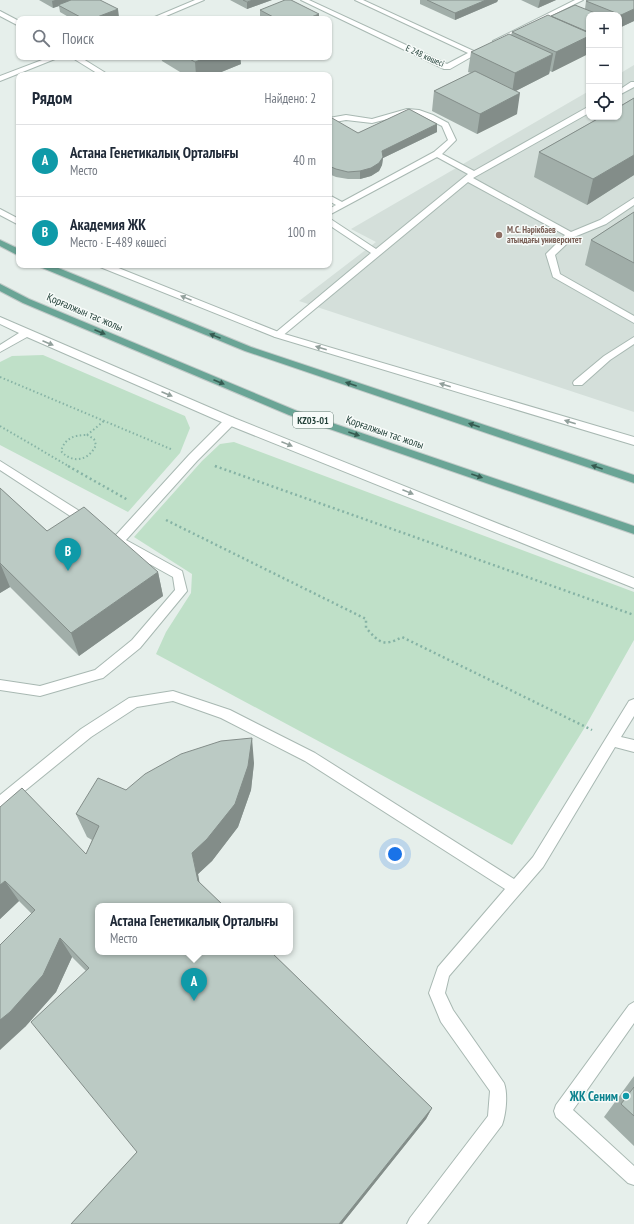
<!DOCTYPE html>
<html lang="ru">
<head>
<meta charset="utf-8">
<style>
  body { margin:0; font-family:"PT Sans Narrow",sans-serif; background:#f2f2f3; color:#1f2937 }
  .controls { position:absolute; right:12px; top:12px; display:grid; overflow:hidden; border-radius:8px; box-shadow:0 1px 3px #0004 }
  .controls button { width:36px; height:36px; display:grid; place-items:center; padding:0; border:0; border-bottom:1px solid #e0e1e3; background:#fff; color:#1f2937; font:20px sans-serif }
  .you { position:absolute; left:395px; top:854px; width:14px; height:14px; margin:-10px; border:3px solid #fff; border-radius:50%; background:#1a73e8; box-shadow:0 0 0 6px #1a73e833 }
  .badge { display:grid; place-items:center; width:26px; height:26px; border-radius:50%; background:#0f766e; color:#fff; font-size:13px; font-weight:700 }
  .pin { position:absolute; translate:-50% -33px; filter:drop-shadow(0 1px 2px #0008) }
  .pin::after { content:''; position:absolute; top:21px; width:14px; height:12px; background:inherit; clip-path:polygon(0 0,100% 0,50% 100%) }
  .popup { position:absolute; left:95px; top:903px; width:198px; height:52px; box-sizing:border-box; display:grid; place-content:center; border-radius:8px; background:#fff; filter:drop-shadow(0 1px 3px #0005); font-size:13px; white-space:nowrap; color:#747a83 }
  .popup b { font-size:15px; color:#1f2937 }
  .popup::after { content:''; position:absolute; left:50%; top:100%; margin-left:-8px; border:8px solid transparent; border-top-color:#fff }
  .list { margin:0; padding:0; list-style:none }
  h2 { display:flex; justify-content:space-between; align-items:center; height:52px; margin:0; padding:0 16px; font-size:17px }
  h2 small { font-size:13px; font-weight:400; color:#747a83 }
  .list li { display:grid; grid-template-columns:26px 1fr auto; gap:12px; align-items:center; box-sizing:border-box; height:72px; padding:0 16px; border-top:1px solid #e0e1e3 }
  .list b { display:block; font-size:15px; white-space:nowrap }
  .list p { margin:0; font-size:13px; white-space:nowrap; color:#747a83 }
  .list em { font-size:13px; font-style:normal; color:#747a83 }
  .icon { flex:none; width:22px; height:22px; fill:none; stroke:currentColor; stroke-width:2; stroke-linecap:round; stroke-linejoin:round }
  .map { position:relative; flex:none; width:634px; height:1224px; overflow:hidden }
  .search { position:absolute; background:#fff; box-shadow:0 1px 3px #0004; left:16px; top:16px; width:316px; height:44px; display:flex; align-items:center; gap:10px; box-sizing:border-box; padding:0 14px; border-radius:8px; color:#747a83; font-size:15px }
  .panel { position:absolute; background:#fff; box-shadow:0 1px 3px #0004; left:16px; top:72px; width:316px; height:196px; border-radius:8px }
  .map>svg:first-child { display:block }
</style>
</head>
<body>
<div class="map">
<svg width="634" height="1224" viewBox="0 0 634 1224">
  <rect width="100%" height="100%" fill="#e6efeb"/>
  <path fill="#d4dfda" d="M634,65V412L299,301L376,242L351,229L589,91V117H619V74Z"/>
  <path fill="#bfe0c8" d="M43,355L185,416L190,428L180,453L128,512L0,445V362L12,356Z
    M234,442L634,592V640L585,727L512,845L156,654L166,632L191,593L192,574L134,537L202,461L220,444Z"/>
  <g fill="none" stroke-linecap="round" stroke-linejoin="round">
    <defs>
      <path id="service" d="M575,0H583L498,42L493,41Z
        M631,82H634V87L619,95V90Z
        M586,108H589V113L473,178L571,232L600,220L634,198V205L606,224L574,237L555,255L560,274L634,316V323L553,277L546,254L565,235L468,182L281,337H275L273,335L275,333L371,253L329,225V218L376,249L468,174L437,157L329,215V209L336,205L329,201V195L342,202L434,152L448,140L442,126L418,114H407L372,123L346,120L329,123V118L346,115L372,119L407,109L419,110L433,115L448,123L456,140L442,154L474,171Z
        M634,337V344L610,360L582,385H574L573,383L574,381L604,356Z
        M230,417L234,418L235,421L234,424L197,461L126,540L182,571L187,591L140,648L103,678L99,679L40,696L0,690V680L40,686L95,670L132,640L175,590L173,577L108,541L106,538L108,535L112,534L116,535L189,455L226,418Z
        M0,461L92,519L94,522L92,525L88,526L84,525L0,470Z
        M173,691L230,710L315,753L514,879L533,857L629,701L634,699V716L621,737L634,740V752L615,747L543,867L449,976L445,993L453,1010L504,1083C508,1094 506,1114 502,1125L427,1224H407L410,1218L488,1116L490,1091L441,1022L429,993L438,967L505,889L305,761L221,718L173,701L137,707L91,737L5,807L0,809V795L81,729L129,698Z
        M634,1002V1023L573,1110L634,1166V1185L628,1183L556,1117L554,1111L556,1105L629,1005Z"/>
      <path id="minor" d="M195,0H204L159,19H150Z
        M301,0H309L447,64L468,53L355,0H363L478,53L450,69H444Z
        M0,11L19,21V26L0,16Z
        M50,57H60L0,81V76Z
        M71,57H80L109,75H100Z
        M0,209L19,219V225L0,215Z
        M99,265H111L281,333L634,437V445L275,337L100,267Z
        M0,317L234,418L634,578V588L226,424L27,337L0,352V345L19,333L0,324Z"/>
      <path id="primary" d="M0,240L19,249V256L0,246Z
        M39,265H51L251,347L634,475V483L245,351L40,267Z
        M0,284L29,299L297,411L634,526V534L289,415L23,303L0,291Z"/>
    </defs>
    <use href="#service" stroke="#a8b8b2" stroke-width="2"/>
    <use href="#minor" stroke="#a8b8b2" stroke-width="2"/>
    <use href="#primary" stroke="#c2cac8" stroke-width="2"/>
    <path stroke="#86b3a5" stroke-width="2" stroke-dasharray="1.5 2.5" stroke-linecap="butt" d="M0,377L173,450
      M0,426L70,467
      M87,435L94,439L96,445C89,461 72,464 61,451C65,438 74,435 87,435Z
      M87,435L104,421
      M215,466L217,467"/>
    <path stroke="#86b3a5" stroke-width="2.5" stroke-dasharray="2 3" stroke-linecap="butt" d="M68,466L128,500
      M215,466L634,615
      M166,520L366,619V628C380,643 383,647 402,637L592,730"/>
    <use href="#service" fill="#fff" fill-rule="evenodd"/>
    <use href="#minor" fill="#fff" fill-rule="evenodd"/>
    <use href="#primary" fill="#6aa596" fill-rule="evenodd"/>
  </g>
  <path fill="#a1aea9" d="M39,0H100L119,17L112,19H72L60,12L59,6L53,8Z
    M230,0H272L247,9Z
    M420,0H498L497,2L455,20L420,4Z
    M521,0H556L538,8Z
    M634,0V21L619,28V15H589L588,54L552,72L550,71L549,74L515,91L517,114L477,134L432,111L434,91L471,73L468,72L471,52L511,35L512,32L551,16L585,9L586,1Z
    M260,10L319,19H263L260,17Z
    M161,57H240L241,64L214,75H185L162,61Z
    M634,98V175L587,205L534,177L539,152Z
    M329,120L358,133L437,124V132L383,158L382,165L379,171L371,176L360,179H348L336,177L329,174Z
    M634,212V292L585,265L591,240Z
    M0,488L47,531L158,572L163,596L79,656L10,587L0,593Z
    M254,763L251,790L238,827L212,861L198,874L199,882L432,1108L426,1119L342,1224H71L137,1152L86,971L72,957L56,992L25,1027L32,914L19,901L0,919V807L86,854L92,840L87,837L76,814L126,790Z
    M634,1076V1146L604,1117Z"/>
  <path fill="#838d89" d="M55,0H76L58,5L59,6L53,8L52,1Z
    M253,0H272L247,9V2Z
    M486,0H498L497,2L455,20V13Z
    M540,0H556L538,8Z
    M118,9L119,17L112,19H92Z
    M634,9V21L619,28V24L621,15Z
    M319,14V19H306Z
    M589,30V48L588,54L552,72L556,52Z
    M553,54L549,74L512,93L515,73Z
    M208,57H240L241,64L214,75H196L195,62Z
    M520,93L517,114L477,134L480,114Z
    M437,124V132L383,158L382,165L379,171L371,176L360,179V171L382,151Z
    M634,155V175L587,205L593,179Z
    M0,563L10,587L0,593Z
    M158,572L163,596L79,656L71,633Z
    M252,738L254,763L251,790L238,827L212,861L198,874L203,902L198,881L192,853Z
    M5,881L19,901L0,919V885Z
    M60,938L72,957L56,992L25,1027L0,1050V1020Z
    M432,1108L426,1119L342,1224H339Z"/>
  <path fill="#bbcac4" stroke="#838d89" d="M71,0H100L118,9L92,19H84L58,5Z
    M243,0H253L247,2Z
    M285,0H291L319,14L306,19H277L260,10Z
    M427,0H486L455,13Z
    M588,0H634V9L621,15L586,1Z
    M575,5L600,15H589V30L586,31L551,16Z
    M548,15L589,33V36L556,52L512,32Z
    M509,34L553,54L515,73L471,52Z
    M186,57H208L195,62Z
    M475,71L520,93L480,114L434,91Z
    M634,98V155L593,179L539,152L601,117H619V107Z
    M409,109L437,124L382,151L383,157L379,163L371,168L360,171L348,172L336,169L329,166V120L332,118L358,133Z
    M634,212V263L591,240Z
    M0,488L47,531L84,507L158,572L71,633L0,563Z
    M252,738L248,766L235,804L207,839L192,853L198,881L224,906H98V952H271L432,1108L339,1224H71L137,1152L31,1022L89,968L60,938L43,975L10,1012L0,1020V945L35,910L5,881L0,885V807L22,788L86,854L99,826L76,814L98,778L126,790L145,774L181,754L221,741Z
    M634,1087V1116L621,1104Z"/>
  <defs><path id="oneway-solid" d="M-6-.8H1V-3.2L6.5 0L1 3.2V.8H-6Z"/></defs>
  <g fill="#92a09c">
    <use href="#oneway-solid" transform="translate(186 298) rotate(-158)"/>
    <use href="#oneway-solid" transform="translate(48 343) rotate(23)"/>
    <use href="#oneway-solid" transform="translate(321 348) rotate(-163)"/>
    <use href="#oneway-solid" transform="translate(445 385) rotate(-163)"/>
    <use href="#oneway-solid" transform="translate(167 394) rotate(23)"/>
    <use href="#oneway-solid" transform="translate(570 422) rotate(-163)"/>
    <use href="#oneway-solid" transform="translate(287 444) rotate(22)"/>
    <use href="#oneway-solid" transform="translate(408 492) rotate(22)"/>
  </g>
  <g fill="#365b51">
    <use href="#oneway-solid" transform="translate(100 332) rotate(23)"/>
    <use href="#oneway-solid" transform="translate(215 336) rotate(-158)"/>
    <use href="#oneway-solid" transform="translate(219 382) rotate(23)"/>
    <use href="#oneway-solid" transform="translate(351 384) rotate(-161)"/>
    <use href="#oneway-solid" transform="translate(474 425) rotate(-161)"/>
    <use href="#oneway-solid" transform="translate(354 434) rotate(19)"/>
    <use href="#oneway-solid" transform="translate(597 467) rotate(-161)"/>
    <use href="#oneway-solid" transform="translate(477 476) rotate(19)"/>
  </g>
  <circle fill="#8d6e63" stroke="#f7fbf9" stroke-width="1.5" cx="499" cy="235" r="4"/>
  <circle fill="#0f9aa8" stroke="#f7fbf9" stroke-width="1.5" cx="626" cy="1096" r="4"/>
  <g text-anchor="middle" stroke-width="3" stroke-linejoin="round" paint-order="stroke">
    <g font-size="9" fill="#24423a" stroke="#f7fbf9">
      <text transform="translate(425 56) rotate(24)" y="3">Е 248 көшесі</text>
    </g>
    <g font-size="9" font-weight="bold" fill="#785e54" stroke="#f7fbf9" text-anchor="start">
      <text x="507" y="233">М.С. Нәрікбаев<tspan x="507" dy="10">атындағы университет</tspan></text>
    </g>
    <rect fill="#f7fbf9" stroke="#637a73" stroke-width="1" x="293" y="412" width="40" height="16" rx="3"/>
    <g font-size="10" font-weight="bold" fill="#24423a">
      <text x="313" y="424">KZ03-01</text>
    </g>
    <g font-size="11" fill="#24423a" stroke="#f7fbf9">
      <text transform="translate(85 312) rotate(23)" y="4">Қорғалжын тас жолы</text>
      <text transform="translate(385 432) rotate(19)" y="4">Қорғалжын тас жолы</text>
    </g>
    <g font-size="13" font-weight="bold" fill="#0d838f" stroke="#f7fbf9" text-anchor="end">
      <text x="618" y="1101">ЖК Сеним</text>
    </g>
  </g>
</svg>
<div class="controls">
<button>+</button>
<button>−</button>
<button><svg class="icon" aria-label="locate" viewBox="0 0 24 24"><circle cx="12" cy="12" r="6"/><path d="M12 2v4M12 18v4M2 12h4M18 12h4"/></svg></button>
</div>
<div class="you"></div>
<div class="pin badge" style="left:194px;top:1001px;background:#0f9aa8">A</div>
<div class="popup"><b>Астана Генетикалық Орталығы</b>Место</div>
<div class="pin badge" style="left:68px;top:571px;background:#0f9aa8">B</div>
<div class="search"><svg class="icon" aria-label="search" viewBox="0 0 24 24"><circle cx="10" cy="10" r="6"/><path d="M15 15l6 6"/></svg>Поиск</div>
<section class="panel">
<h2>Рядом<small>Найдено: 2</small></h2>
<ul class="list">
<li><span class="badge" style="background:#0f9aa8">A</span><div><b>Астана Генетикалық Орталығы</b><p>Место</p></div><em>40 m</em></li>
<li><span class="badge" style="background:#0f9aa8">B</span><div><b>Академия ЖК</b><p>Место · Е-489 көшесі</p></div><em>100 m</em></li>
</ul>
</section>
</div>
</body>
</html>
